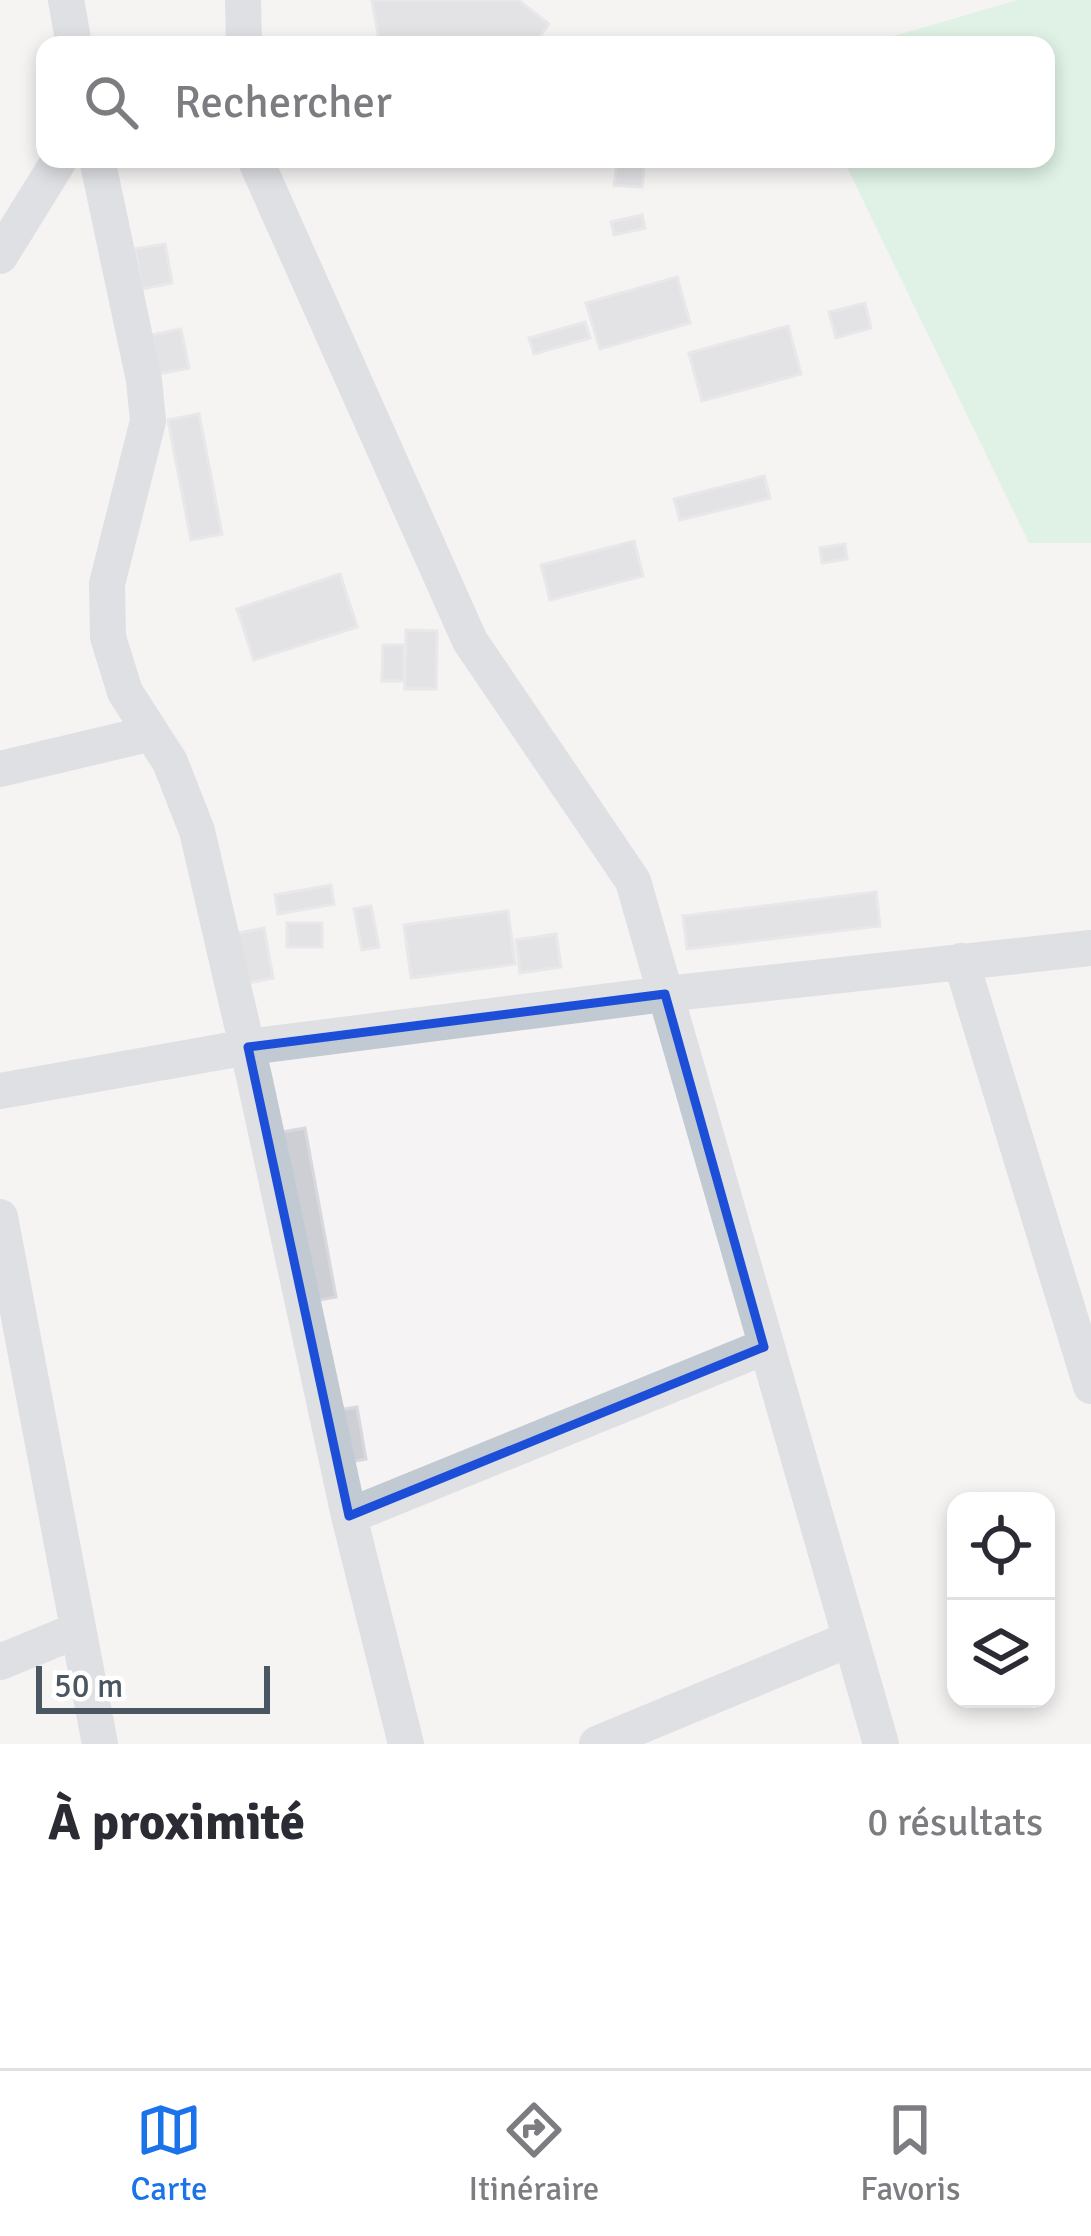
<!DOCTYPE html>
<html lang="fr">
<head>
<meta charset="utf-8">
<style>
  body { margin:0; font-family:Signika,sans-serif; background:#f2f2f3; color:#2b2b33 }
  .controls { position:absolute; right:36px; bottom:36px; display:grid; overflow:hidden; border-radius:24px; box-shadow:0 6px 18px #0003 }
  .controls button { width:108px; height:108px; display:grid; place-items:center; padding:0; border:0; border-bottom:3px solid #e1e1e2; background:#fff; color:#2b2b33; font:60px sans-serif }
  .scale { position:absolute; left:36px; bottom:30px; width:234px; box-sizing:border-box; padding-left:12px; border:6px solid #4a5661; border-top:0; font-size:33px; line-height:42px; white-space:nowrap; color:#4a5661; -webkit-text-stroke:9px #fff; paint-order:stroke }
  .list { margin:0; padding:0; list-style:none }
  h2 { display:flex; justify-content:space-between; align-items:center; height:156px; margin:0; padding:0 48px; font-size:51px }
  h2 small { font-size:39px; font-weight:400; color:#7c7c81 }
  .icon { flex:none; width:66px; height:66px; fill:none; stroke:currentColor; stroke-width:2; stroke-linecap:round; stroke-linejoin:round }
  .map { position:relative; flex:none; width:1091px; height:1744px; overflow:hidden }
  .search { position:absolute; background:#fff; box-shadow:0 6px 18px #0003; left:36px; right:36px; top:36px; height:132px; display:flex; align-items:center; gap:30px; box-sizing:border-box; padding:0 42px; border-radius:24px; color:#7c7c81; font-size:45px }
  .sheet { height:324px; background:#fff }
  nav { display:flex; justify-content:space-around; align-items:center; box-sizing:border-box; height:168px; border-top:3px solid #e1e1e2; background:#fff; font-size:33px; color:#7c7c81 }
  nav a { display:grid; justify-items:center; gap:6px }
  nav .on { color:#1a73e8 }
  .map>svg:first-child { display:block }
</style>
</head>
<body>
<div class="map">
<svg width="1091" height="1744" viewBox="0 0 1091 1744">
  <rect width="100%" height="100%" fill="#f5f3f3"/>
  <path fill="#c3f1d5" d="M1018,0H1091V543H1029L843,159H1046V45H863Z"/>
  <path fill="#cdcfd5" stroke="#d7d9de" stroke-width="3" d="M372,0H518L549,24L533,45H380Z
    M617,165L644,167L642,187L614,185Z
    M642,215L645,228L614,235L611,222Z
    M165,244L172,283L142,289L135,249Z
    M677,277L690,323L600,349L586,303Z
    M865,303L871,328L836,338L829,312Z
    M585,322L590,338L534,354L529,338Z
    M788,326L801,374L702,401L689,353Z
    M181,329L189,368L159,374L152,335Z
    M199,414L222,534L191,540L168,420Z
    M764,476L770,498L680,520L674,499Z
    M634,541L643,576L550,600L541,565Z
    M845,544L847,559L822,563L820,548Z
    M340,574L357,627L254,660L237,609Z
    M406,630L437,631L436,689H405Z
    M383,645H404V681H382Z
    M331,885L334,904L278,914L275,895Z
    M876,892L880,926L687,949L683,916Z
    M371,906L379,947L362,950L354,909Z
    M508,911L515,964L411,978L404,925Z
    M287,923H322V947H287Z
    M264,928L273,978L243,984L234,934Z
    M556,934L561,967L520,973L516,940Z
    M305,1128L336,1297L309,1302L282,1132Z
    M357,1407L366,1459L346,1463L338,1410Z"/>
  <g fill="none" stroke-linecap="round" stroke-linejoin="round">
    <path stroke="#c1cad2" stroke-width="36" d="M66,0L74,45
      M243,0L244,45
      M97,159L144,380L148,421L107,584L108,637L125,692L170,762L197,831L255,1081L349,1516L406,1744
      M255,159L470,641L633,881L881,1744
      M0,256L60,159
      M0,769L148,734
      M961,961L1091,1386
      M0,1091L248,1047L665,994L1091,948
      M0,1217L100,1744
      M349,1516L764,1347
      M0,1662L78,1630
      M597,1744L850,1639"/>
  </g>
  <path d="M0 0H1091V1744H0ZM665,994L764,1347L349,1516L248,1047Z" fill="#f5f3f3" fill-opacity=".55" fill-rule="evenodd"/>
  <path fill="none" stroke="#1d4ed8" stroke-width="9" stroke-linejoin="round" d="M665,994L764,1347L349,1516L248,1047Z"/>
</svg>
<div class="controls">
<button><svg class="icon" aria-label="locate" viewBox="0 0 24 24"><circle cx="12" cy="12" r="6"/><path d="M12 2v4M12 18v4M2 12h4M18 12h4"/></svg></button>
<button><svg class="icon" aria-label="layers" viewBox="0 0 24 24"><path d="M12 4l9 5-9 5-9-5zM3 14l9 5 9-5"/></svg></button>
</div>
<div class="scale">50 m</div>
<div class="search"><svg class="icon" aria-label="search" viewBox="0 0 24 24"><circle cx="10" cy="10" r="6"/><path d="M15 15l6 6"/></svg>Rechercher</div>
</div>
<section class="sheet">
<h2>À proximité<small>0 résultats</small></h2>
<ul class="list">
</ul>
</section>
<nav>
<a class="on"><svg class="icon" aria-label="map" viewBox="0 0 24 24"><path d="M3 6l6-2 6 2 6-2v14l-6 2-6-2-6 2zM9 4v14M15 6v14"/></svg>Carte</a>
<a><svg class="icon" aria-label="directions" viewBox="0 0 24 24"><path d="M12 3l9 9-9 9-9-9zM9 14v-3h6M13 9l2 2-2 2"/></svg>Itinéraire</a>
<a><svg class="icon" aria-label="saved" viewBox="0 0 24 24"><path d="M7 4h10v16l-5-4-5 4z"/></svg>Favoris</a>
</nav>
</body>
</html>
